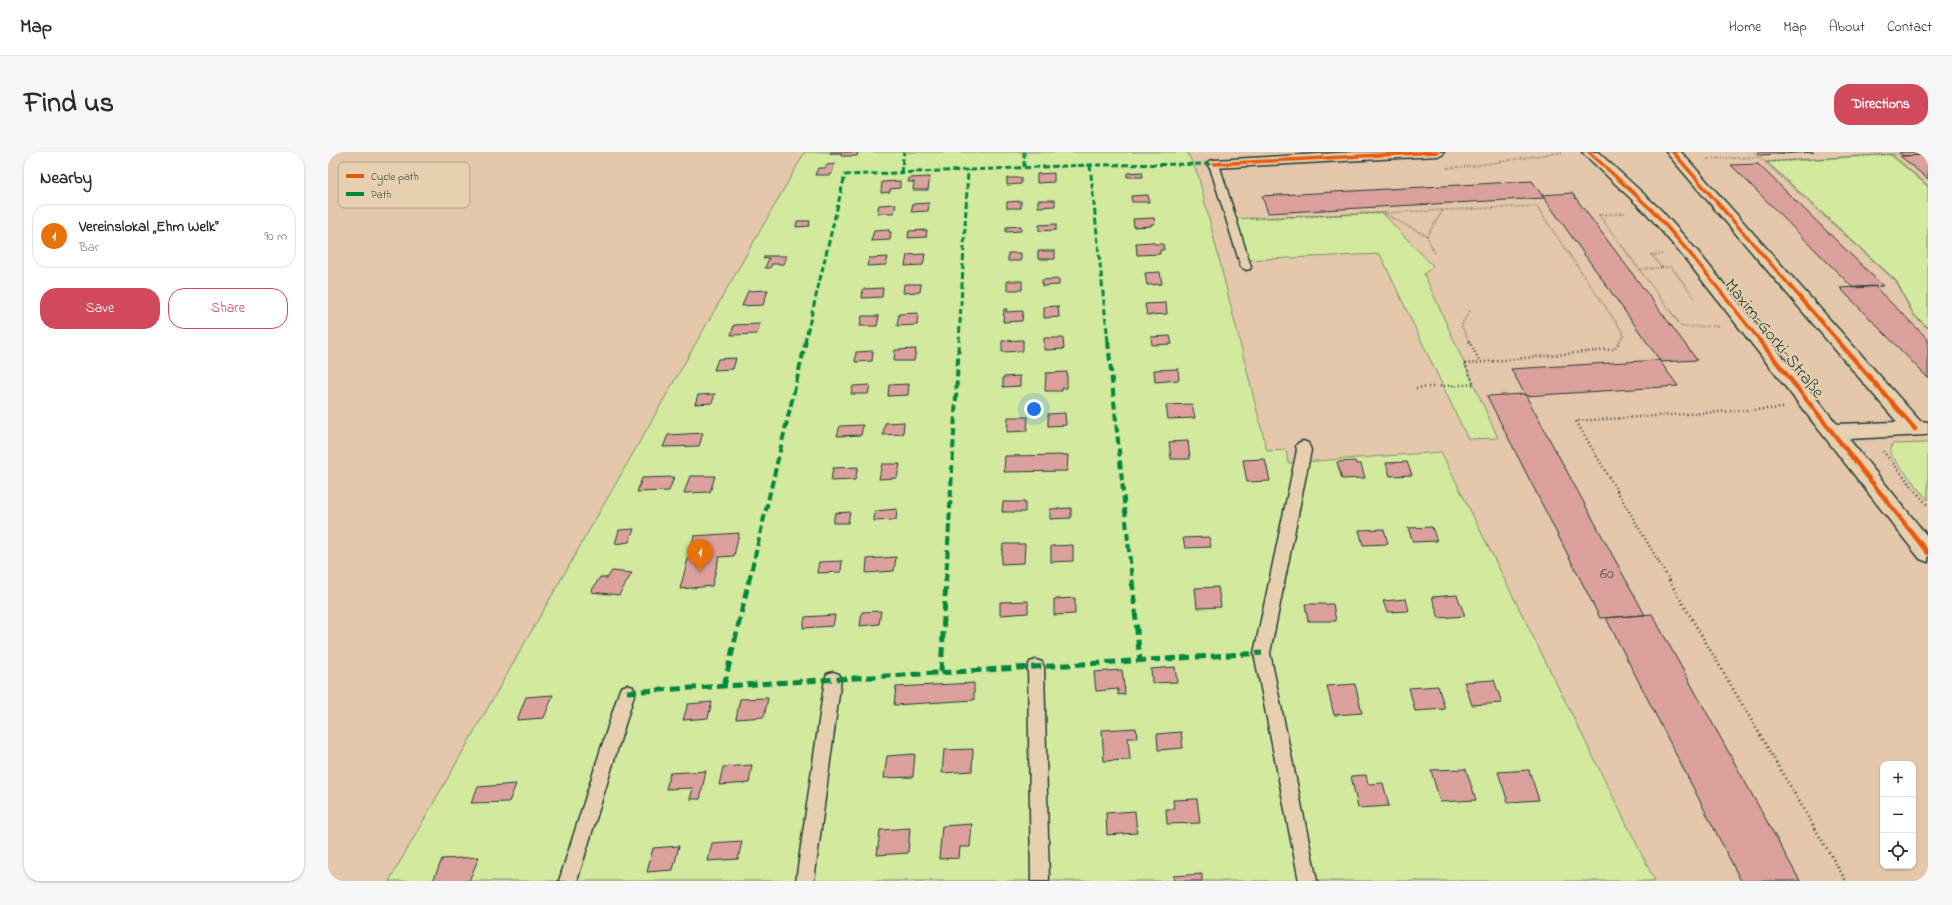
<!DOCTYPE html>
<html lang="en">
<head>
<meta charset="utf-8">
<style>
  body { margin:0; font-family:"Indie Flower",sans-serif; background:#f7f7f7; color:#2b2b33 }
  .controls { position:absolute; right:12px; bottom:12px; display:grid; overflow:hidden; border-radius:8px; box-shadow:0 1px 3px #0004 }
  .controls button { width:36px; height:36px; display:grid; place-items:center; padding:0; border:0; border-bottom:1px solid #e1e1e2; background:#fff; color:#2b2b33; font:20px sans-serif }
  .you { position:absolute; left:706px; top:257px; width:14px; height:14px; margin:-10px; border:3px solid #fff; border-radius:50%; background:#1a73e8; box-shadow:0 0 0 6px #1a73e833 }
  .badge { display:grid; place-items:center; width:26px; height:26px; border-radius:50%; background:#d1495b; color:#fff; font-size:13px; font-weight:700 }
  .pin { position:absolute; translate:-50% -33px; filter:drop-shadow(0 1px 2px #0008) }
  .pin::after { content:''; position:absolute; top:21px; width:14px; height:12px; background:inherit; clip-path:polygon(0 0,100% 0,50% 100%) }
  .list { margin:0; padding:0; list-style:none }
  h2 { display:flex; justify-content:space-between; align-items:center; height:52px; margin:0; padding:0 16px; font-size:17px }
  h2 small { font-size:13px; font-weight:400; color:#7c7c81 }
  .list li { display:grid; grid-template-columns:26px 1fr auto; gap:12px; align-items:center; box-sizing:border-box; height:64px; margin:0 8px 8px; padding:0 8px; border:1px solid #e1e1e2; border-radius:16px }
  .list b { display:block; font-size:15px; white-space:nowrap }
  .list p { margin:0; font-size:13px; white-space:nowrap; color:#7c7c81 }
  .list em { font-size:13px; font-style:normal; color:#7c7c81 }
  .actions { display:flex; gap:8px; padding:12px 16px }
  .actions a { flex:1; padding:9px 0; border:1px solid #d1495b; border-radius:16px; text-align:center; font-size:14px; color:#d1495b }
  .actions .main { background:#d1495b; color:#fff }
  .icon { flex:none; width:22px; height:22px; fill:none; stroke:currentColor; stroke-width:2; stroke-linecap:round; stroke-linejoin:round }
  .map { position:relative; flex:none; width:1600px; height:729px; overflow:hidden; border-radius:16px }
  header { display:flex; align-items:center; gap:24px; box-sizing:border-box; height:56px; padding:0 20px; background:#fff; border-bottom:1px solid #e1e1e2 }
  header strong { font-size:19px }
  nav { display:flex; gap:22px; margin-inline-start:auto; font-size:14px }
  .intro { display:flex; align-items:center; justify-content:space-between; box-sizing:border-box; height:96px; padding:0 24px }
  h1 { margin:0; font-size:28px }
  .button { padding:10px 18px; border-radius:16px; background:#d1495b; color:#fff; font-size:14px; font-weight:700 }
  main { display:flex; gap:24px; padding:0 24px }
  aside { flex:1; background:#fff; border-radius:16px; box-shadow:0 1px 3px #0004 }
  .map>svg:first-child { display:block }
</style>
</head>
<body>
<header>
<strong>Map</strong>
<nav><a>Home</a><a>Map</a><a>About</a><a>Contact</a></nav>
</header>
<div class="intro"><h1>Find us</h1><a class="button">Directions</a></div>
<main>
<aside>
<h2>Nearby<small></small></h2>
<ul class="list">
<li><span class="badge" style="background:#e8710a">1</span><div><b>Vereinslokal „Ehm Welk“</b><p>Bar</p></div><em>90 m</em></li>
</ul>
<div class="actions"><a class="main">Save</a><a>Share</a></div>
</aside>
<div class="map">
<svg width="1600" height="729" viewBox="0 0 1600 729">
  <rect width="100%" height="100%" fill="#e5c7ac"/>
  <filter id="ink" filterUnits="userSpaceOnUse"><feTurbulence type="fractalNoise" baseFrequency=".025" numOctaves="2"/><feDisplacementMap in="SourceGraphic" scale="8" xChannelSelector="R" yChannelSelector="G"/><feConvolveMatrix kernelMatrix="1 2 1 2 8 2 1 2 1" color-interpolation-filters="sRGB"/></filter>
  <g filter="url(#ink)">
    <path fill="#d2e99e" stroke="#789369" d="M477,0H859L870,23L939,299L958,298L960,311L1113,300L1327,729H61Z
      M1563,2L1600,34V176L1585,162L1568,129L1439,10Z
      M1054,61L1105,114L1096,122L1170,286L1140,287L1052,102L915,108L903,67Z
      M1600,291V348L1562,302L1564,292Z"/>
    <path fill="#dca19d" stroke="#1f3d34" d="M503,0H530L529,4H513V2H502Z
      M1429,0H1486L1432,3Z
      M1571,0H1594L1597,3L1576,4Z
      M1597,3H1600V27L1572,4Z
      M507,12L503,23H487L490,16H497L499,13Z
      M1430,12L1555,134L1525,136L1403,13Z
      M814,20L815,25H799V21Z
      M726,21V30L709,31V22Z
      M602,25L600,38H585L586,30H580L581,26Z
      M679,26H693V32L679,33Z
      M572,29V36L562,37V40L553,41L554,30Z
      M1204,29L1216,46L940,61L934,44Z
      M1244,41L1369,208L1333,210L1214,43Z
      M820,43L821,50H804L803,44Z
      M710,48H727V54L710,55Z
      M693,49V56H679V50Z
      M601,51L600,59L583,60L585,52Z
      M568,52L566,61H549L551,53Z
      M826,66L827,72H823V74L806,75L805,67Z
      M469,69H482L481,74L468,75Z
      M728,72V78L711,79V73Z
      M693,74V79L678,80V75Z
      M561,78V80H563L562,88L543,89L546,79Z
      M599,78L598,85L580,86L581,79Z
      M825,90L826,92H835L836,98H832V102L809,103L808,91Z
      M710,99H727V107H710Z
      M680,101H693V109H680Z
      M597,102L595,113L577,114L579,103Z
      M437,104H459L456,112H444L442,116H437L441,106L435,107Z
      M560,105L558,113L539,114L541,106Z
      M832,120L834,132L819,133L817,121Z
      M731,127V133L714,134V128Z
      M679,129H694V138H679Z
      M576,132H593L592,140L575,141Z
      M1546,134L1600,187V226L1512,136Z
      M555,136L554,145L534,146L535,137Z
      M440,138L435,153L414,154L420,139Z
      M838,151L839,162L819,163L817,152Z
      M730,154L731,165L716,166V155Z
      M676,157H679L678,160L695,159L694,169L675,170Z
      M590,161L589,173L569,174L571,162Z
      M534,164H551L549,174H532Z
      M432,172L429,182L403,183L406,173Z
      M842,184L844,192L824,193L823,185Z
      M716,186H735L736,197L716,198Z
      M695,188V199L674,200V189Z
      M588,197L586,209H566L567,198Z
      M545,199L544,209L527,210L528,200Z
      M408,206L405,217L386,218L390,207Z
      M1331,208L1350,234L1198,244L1183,217Z
      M850,217L851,228L827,230L826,218Z
      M739,220V236H734V239H717L718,221Z
      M692,224V234L675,235V225Z
      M581,232L580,243L560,244L561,233Z
      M542,233L540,242H523L525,234Z
      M387,242L384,251L367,252L370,243Z
      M1196,242L1198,244L1317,463L1272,466L1159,244Z
      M864,252L867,266L840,267L838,253Z
      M737,261L738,273L720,274V262Z
      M680,265H700L699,279L679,280Z
      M576,270L575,282L555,283L557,271Z
      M535,273L533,283L509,284L512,274Z
      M375,281L371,294L335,295L340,283Z
      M860,289L862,307H843L841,290Z
      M740,303L739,319L676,320L677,304Z
      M937,307L942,329L919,330L915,308Z
      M1027,309L1028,312H1033L1037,326L1014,327L1009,310Z
      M1079,310L1084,323L1062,324L1058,311Z
      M554,312H572L569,326L551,327Z
      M530,315L527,328L503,329L505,316Z
      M362,324H387L382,340L356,341Z
      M346,325L341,339L309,340L314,326Z
      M675,350H697V360H674Z
      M743,356V366L722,367V357Z
      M569,357L568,368L546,369L547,359Z
      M522,360L520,371H505L507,361Z
      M1104,375L1109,389L1085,390L1080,376Z
      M306,377L301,390L287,392L291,378Z
      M1056,377L1060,392L1035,393L1031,378Z
      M411,381L406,404L391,405L384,434L352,437L366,384Z
      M881,385L883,395L857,396L855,386Z
      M675,392H697L696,411L673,412Z
      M745,393V409L723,410V394Z
      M568,405L566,419L538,421L539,407Z
      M514,409L513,420L489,421L491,410Z
      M284,419L304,421L291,443L263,440L272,425L279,426Z
      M890,435L893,455L869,456L867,436Z
      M1129,443L1137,464L1111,466L1104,445Z
      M747,446V462L726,463V447Z
      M1078,447L1081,459L1059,460L1055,449Z
      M700,449V461L672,463V450Z
      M977,452H1005L1008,469H980Z
      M553,459L551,472L532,474L534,460Z
      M1324,462L1472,729H1413L1278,466Z
      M507,463L505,474L475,476L477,465Z
      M847,515L849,530L824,531L823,517Z
      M794,518L797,542L790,543V537L768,539L766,520Z
      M1166,528L1174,551L1144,553L1136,530Z
      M646,531V548L566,553L568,535Z
      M1027,532L1034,561L1006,563L999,534Z
      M1110,534L1117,557L1087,559L1081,536Z
      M225,543L216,566L189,568L198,545Z
      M440,546L436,565L408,567L412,547Z
      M384,550L380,566L355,568L360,552Z
      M808,576L809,586H800L802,608L776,609L774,578Z
      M853,580L855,596L830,598L829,582Z
      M645,597L644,619L614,621L616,598Z
      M587,602L585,625L556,626L559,604Z
      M424,613L421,631L391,633L395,615Z
      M1138,617L1148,648L1112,650L1103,618Z
      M1201,618L1211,648L1180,650L1170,620Z
      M378,619L372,647H362L365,636L338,637L342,621Z
      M1038,623L1040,632L1055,631L1061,654L1030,656L1023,624Z
      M188,632L181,650L143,651L150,635Z
      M869,647L872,671L839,672L838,657H846L845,648Z
      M807,659L809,681L779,683L778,661Z
      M644,672L642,695H632L631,706L611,707L614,674Z
      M582,676L580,701L549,703L552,678Z
      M414,689L410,707L380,709L384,691Z
      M351,694L345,718L319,720L325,696Z
      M151,705L141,729H105L114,707Z
      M874,722V729H846L845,724Z"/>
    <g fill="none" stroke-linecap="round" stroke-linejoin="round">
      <defs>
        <path id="lane" d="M886,9L891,12L923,115L922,117L918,118L913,115L881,12Z
          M975,289L980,291L983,298L942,501L989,729H971L926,501L969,298L968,294L970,291Z
          M708,508L714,510L716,515L721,729H703L700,515L702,510Z
          M505,520L511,522L513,527L486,729H468L497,527L499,522Z
          M299,533L305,535L307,540L249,729H231L291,540L293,535Z"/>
        <path id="street" d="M1027,0H1116L1114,3L1109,4L886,16L881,15L879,12L881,9L886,8Z
          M1254,0H1270L1332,57L1371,101L1509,272L1569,270L1338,0H1353L1592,269L1600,270V282L1597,283L1521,287L1600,385V410L1592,407L1359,109L1320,63Z"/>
      </defs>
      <use href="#lane" stroke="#1f3d34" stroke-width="3"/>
      <use href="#street" stroke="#1f3d34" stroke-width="3"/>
      <path stroke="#1f3d34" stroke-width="2" stroke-dasharray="0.5 2" stroke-linecap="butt" d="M1426,0L1568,129L1585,162L1600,176
        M1595,1H1600
        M1563,3L1600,34
        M1379,7L1430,5
        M1439,10L1573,2
        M1119,16L1145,14L1234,0
        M1055,61L1099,84L1115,58
        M1271,63L1354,175L1392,174
        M1271,63L1297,61
        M922,67L1208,54L1296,182L1291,190
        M1099,84L1107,102
        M1334,102L1324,103L1334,116
        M1344,116L1367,146
        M1312,117L1343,115
        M1142,190L1133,173L1142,159"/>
      <path stroke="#1f3d34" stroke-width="2.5" stroke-dasharray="1 3" stroke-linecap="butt" d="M1141,189L1152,210
        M1088,236L1146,232L1137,212L1287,197L1292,189
        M1555,299L1600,354
        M1342,429L1248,269L1456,256"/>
      <path stroke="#1f3d34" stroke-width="3" stroke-dasharray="1 3.5" stroke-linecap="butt" d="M1341,428L1518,729"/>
      <use href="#lane" fill="#e7d0b0" fill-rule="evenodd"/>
      <use href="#street" fill="#e7d0b0" fill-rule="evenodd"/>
      <path stroke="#00873e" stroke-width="3" stroke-dasharray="6 3" stroke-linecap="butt" d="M696,0V16
        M762,13L780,190
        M573,21L576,0
        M477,190L517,23L762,13L886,12
        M631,190L640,18"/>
      <path stroke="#00873e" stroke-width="4" stroke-dasharray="8 4" stroke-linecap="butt" d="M780,189L804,429
        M421,429L478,189
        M618,429L631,189"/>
      <path stroke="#00873e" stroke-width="5" stroke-dasharray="10 5" stroke-linecap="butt" d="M804,428L812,509
        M613,520L618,428
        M396,534L421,428
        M299,540L934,501"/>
      <defs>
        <path id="cycleway-far1" d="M1261,0L1326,60L1365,105L1433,190
          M1345,0L1511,190
          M886,12L1109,0"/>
        <path id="cycleway" d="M1432,189L1600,401
          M1510,189L1587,277"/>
      </defs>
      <use href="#cycleway-far1" stroke="#e7d0b0" stroke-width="5.5"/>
      <use href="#cycleway" stroke="#e7d0b0" stroke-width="7"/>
      <use href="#cycleway-far1" stroke="#e8590c" stroke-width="3.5"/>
      <use href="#cycleway" stroke="#e8590c" stroke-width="4.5"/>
    </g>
  </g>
  <g text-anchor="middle" stroke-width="3.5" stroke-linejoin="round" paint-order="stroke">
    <g font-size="16" fill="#4e564e">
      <text x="1279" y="426">60</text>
    </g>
    <g font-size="18" fill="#1f3d34" stroke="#e7d0b0">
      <text transform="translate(1447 186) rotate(51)" y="6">Maxim-Gorki-Straße</text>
    </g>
  </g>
  <rect x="10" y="10" width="132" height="46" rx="6" fill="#e7d0b0" stroke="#aba48b" stroke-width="1"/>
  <rect x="18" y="22" width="18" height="4" fill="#e8590c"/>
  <rect x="18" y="40" width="18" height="4" fill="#00873e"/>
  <g font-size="11" fill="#1f3d34">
    <text x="43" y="28">Cycle path</text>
    <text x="43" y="46">Path</text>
  </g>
</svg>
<div class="controls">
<button>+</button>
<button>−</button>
<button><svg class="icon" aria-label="locate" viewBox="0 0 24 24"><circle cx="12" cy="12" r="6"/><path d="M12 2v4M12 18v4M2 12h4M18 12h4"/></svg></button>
</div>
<div class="you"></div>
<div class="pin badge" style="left:372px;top:420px;background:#e8710a">1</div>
</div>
</main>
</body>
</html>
